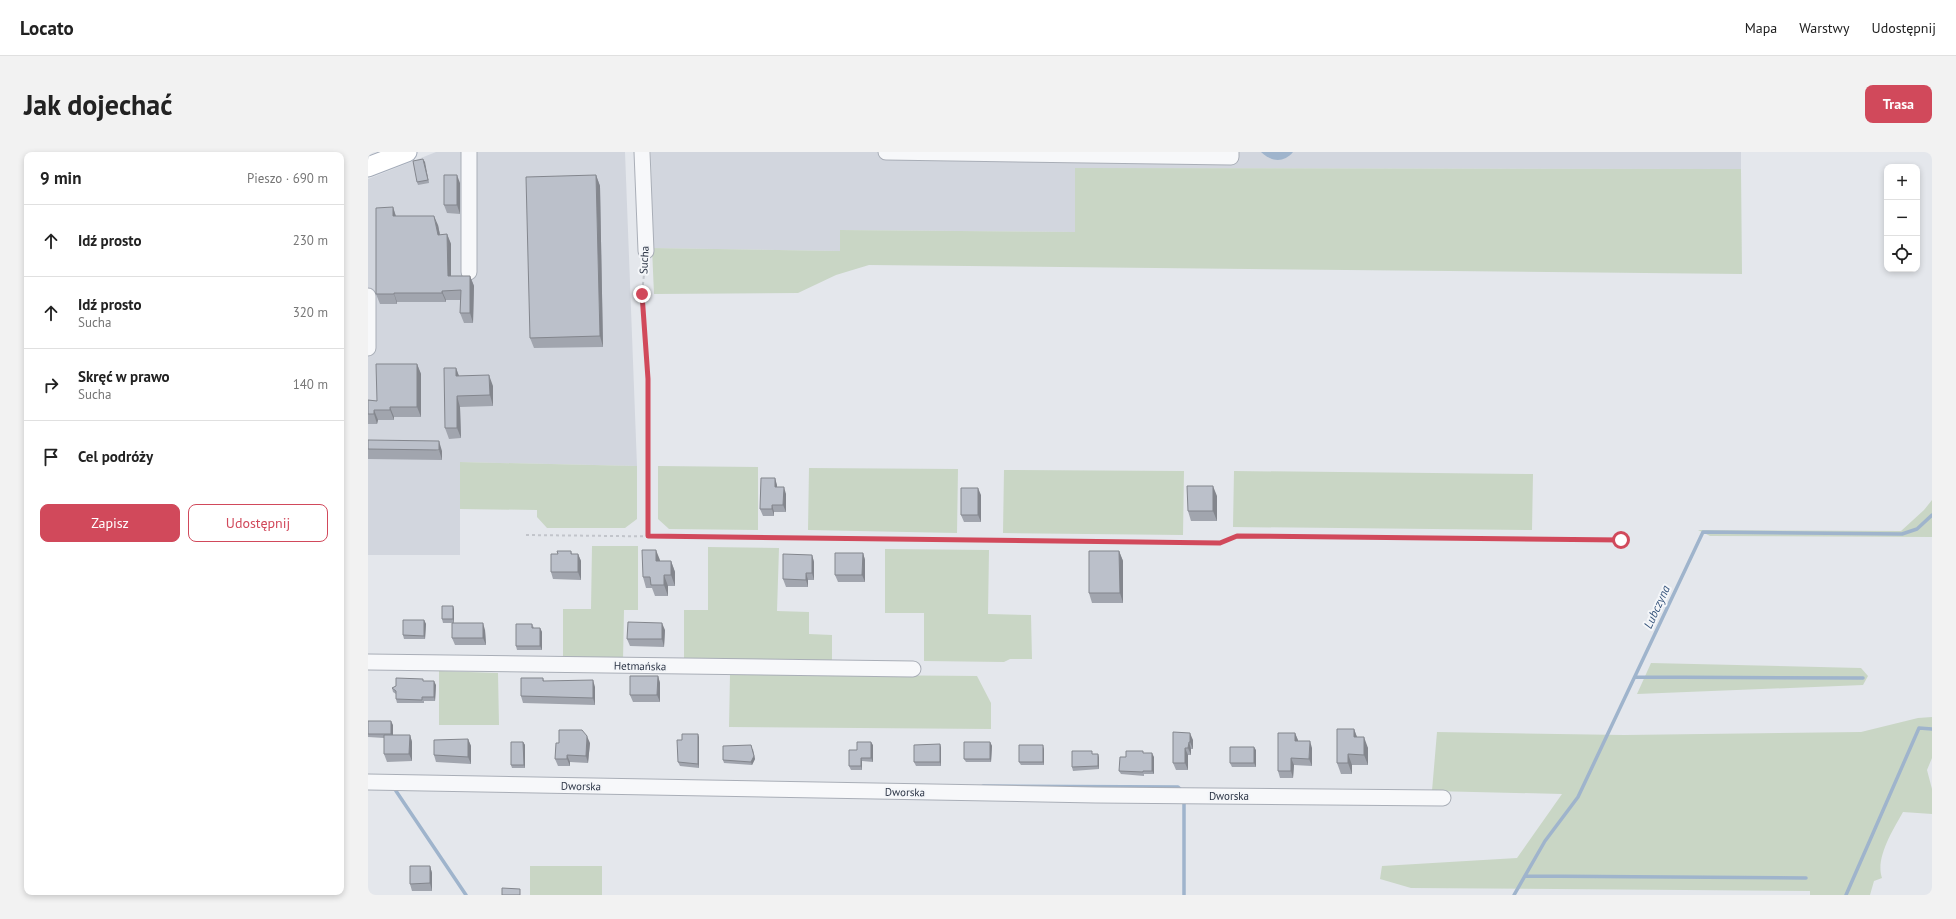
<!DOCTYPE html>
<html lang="pl">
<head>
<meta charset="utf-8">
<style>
  body { margin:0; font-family:"PT Sans",sans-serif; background:#f2f2f2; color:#222 }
  .controls { position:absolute; right:12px; top:12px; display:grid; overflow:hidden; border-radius:8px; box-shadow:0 2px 6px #0003 }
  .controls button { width:36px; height:36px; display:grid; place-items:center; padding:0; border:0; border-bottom:1px solid #e0e0e0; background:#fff; color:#222; font:20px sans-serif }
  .stop { position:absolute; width:12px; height:12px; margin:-9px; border:3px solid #d1495b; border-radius:50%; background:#fff }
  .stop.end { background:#d1495b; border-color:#fff; box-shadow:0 1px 4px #0008 }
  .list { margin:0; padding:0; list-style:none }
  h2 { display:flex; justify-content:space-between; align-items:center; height:52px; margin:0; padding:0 16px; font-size:17px }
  h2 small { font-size:13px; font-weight:400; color:#767676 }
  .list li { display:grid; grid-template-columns:26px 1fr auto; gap:12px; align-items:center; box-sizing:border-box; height:72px; padding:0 16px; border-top:1px solid #e0e0e0 }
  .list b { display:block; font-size:15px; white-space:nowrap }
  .list p { margin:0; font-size:13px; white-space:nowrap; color:#767676 }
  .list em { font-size:13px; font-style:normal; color:#767676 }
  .actions { display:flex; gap:8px; padding:12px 16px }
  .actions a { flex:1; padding:9px 0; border:1px solid #d1495b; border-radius:8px; text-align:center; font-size:14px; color:#d1495b }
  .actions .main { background:#d1495b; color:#fff }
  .icon { flex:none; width:22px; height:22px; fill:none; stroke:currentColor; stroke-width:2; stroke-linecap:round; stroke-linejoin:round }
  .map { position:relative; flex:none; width:1564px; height:743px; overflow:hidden; border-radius:8px }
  header { display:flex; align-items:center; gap:24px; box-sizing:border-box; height:56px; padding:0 20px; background:#fff; border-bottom:1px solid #e0e0e0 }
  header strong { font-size:19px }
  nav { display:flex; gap:22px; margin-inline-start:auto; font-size:14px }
  .intro { display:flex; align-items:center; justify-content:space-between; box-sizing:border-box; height:96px; padding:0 24px }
  h1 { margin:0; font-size:28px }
  .button { padding:10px 18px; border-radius:8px; background:#d1495b; color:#fff; font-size:14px; font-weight:700 }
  main { display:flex; gap:24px; padding:0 24px }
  aside { flex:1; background:#fff; border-radius:8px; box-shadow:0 2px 6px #0003 }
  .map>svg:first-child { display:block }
</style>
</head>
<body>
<header>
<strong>Locato</strong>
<nav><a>Mapa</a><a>Warstwy</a><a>Udostępnij</a></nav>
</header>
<div class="intro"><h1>Jak dojechać</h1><a class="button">Trasa</a></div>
<main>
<aside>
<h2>9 min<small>Pieszo · 690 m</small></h2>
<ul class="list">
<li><svg class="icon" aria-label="ahead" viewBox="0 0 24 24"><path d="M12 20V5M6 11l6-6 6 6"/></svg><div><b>Idź prosto</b></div><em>230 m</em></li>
<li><svg class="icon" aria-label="ahead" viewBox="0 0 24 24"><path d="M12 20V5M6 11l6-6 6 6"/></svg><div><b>Idź prosto</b><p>Sucha</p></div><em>320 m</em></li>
<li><svg class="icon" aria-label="right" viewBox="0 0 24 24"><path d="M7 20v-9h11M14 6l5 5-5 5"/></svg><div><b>Skręć w prawo</b><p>Sucha</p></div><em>140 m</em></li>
<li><svg class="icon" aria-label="arrive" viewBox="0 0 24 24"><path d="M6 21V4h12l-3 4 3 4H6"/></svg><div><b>Cel podróży</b></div></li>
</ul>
<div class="actions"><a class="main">Zapisz</a><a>Udostępnij</a></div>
</aside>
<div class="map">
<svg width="1564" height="743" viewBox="0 0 1564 743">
  <rect width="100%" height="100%" fill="#e4e7ec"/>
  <path fill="#d2d6de" d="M68,0H257L269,314L92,310V403H0V27Z
    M283,0H1373V17L707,16V80L472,78V99L284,96Z"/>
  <path fill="#c9d6c5" d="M707,16L1373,17L1374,122L501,113L468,123L430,141L286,142L284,96L472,99V78L707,80Z
    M92,310L269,314V367L257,376H179L169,365V358L92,357Z
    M290,314L390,315V378L301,377L290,367Z
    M441,316L590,317L589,381L440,378Z
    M636,318L816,319L815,383L635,381Z
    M866,319L1165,322L1164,378L865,375Z
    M1564,348V385L1342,384L1330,378L1533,379L1556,358Z
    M224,394H270V458H256L255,508L195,507V457H223Z
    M340,395L411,396L409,459L441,460V482L464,483V508L316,509V458H340Z
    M517,397L621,398L620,462L663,463L664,507H642L636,510L556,509V461H517Z
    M1283,511L1493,516L1500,524L1495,533L1269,542Z
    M71,519L130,521L131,573H71Z
    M362,522L609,524L623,551V577L361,575Z
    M1564,565V606L1559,618L1564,637V662L1535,660C1525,678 1507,706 1514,726L1506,729L1502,743H1442V739L1043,736L1012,727L1014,714L1149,706L1194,642L1064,639L1069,580L1256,583L1493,580L1550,566Z
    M162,714H234V743H162Z"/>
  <path fill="#9fb4cc" d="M893,0H925C916,11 903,10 893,0Z"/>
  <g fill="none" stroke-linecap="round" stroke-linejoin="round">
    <path stroke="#9fb4cc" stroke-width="3.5" d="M1267,525L1495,526
      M615,634L810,635L814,639
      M28,639L98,743
      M816,652V743
      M1157,724L1438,726
      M1146,743L1177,689L1210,645L1335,380L1534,382L1549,377L1564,363
      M1478,743L1551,576L1564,577"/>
    <defs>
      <path id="minor" d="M101,0V120
        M274,0L278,99
        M518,0L863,5V0
        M0,144V196
        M0,510L545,517
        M0,630L728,643L1075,646"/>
      <path id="major" d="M0,15L39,0"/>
    </defs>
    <use href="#minor" stroke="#a9aeb7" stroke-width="17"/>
    <use href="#major" stroke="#a3abb8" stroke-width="21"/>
    <path stroke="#c2c5cb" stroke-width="2" stroke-dasharray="3 3" stroke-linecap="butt" d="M277,112L274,142L280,227V384
      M158,383L852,391L869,384L1253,388"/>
    <use href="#minor" stroke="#f7f8fa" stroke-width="15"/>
    <use href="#major" stroke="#fff" stroke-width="19"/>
  </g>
  <path fill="#a1a5ae" d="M55,7L61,31L50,33L49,30Z
    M228,23L232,34L235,195L166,196L162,186Z
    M92,31V62L79,61L76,53Z
    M25,55L28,64L70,73L72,83L79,82L83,92V124H102L106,134L105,171H96L92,161L93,148H78V150H29V152H12L8,142Z
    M49,212L53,222V265H26V268H10L9,272H0V248L9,249Z
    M88,216L91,224L125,234V254L92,255L93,286L81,287L77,276Z
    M0,288L74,299V308L0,307Z
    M407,326L409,335L418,342V360H406V364H395L392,357Z
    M613,343V370H596L593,363Z
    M849,344V369H823L820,359Z
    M203,399L204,402H210L213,409V428L185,427L183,420L190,402Z
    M751,399L755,409V451H724L721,441Z
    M495,401L497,408V430H470L467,423Z
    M444,403L446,410V428H440V435H418L415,427Z
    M292,408V409H303L307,420V434H300V444H287L284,436H278L275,425Z
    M85,454L86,458V471H75L74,467Z
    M56,468L58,472L57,487H36L35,483Z
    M164,472L166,476H172L174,480V498H149L148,494Z
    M117,478L118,493H87L84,486Z
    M297,478L296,495L262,494L259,487Z
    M290,524L292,531V550H265L262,543Z
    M175,526L176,529L227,535V553L155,551L153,544Z
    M56,529L68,533L67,549H56V551H29L28,547V542L25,540L24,536Z
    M0,569L25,573V583H42L44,590V609L19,610L16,602V586L0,585Z
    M986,577L989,585L1000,596V613H984V622H973L969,611Z
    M805,580L825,588V597H823V603H820V618H808L805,611Z
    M927,581L930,589L944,596V614L926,613L925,626H912L910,619Z
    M331,585V616L312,614L310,610L314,588Z
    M100,587L103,594V612L68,610L66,603Z
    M155,590L157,593V616H144L143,613Z
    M622,590L624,594L623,610H598L596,607Z
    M222,591L220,611L202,610V614H190L187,607Z
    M572,592L573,596V614H548L546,610Z
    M505,593V610L494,609V618H483L481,614L489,598Z
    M385,597L387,607L384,613L356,611L355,608Z
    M676,597V613H653L651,610Z
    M888,598V615H864L862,611Z
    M776,601L786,605V622H776V624L753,622L751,619L758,605Z
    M725,602H730L731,606V617L705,619L704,615Z
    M62,714L64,721V739H44L42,732Z"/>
  <path fill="#83868d" d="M55,7L57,10L61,31L60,28Z
    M89,23L92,31V62L89,53Z
    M228,23L232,34L235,195L232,184Z
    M25,55L28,65L25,64Z
    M66,64L70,73L74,93L70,83Z
    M79,82L83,92V134L80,124Z
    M102,124L106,134L105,171L102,161Z
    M74,139L78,148V150L74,141Z
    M26,141L29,150V152L26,142Z
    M49,212L53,222V265L49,255Z
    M88,216L92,227L88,224Z
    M121,223L125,234V254L122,243Z
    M89,244L92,255L93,286L89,276Z
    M22,255L26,265V268L22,258Z
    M6,258L10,268L9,272L6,262Z
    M71,289L74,299V308L71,298Z
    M407,326L409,333V342L407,335Z
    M845,334L849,344V369L845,359Z
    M416,335L418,342V360L415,353Z
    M610,336L613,343V370L610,363Z
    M404,353L406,360V364L404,357Z
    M288,398L292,408V420L288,409Z
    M751,399L755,409V451L752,441Z
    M495,401L497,408V430L494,423Z
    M210,402L213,409V428L210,420Z
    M444,403L446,410V428L444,421Z
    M303,409L307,420V434L303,423Z
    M438,421L440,428V435L438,428Z
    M296,423L300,434V444L296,433Z
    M85,454L86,458V471L85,467Z
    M56,468L58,472L57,487L56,484Z
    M115,471L117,478L118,493L115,486Z
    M294,471L297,478L296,495L294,487Z
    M172,476L174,480V498L172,494Z
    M290,524L292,531V550L289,543Z
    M225,528L227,535V553L225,546Z
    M66,529L68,533L67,549L66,545Z
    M23,569L25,573V586L23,582Z
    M986,577L990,588L986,585Z
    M822,581L825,588V597L822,590Z
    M927,581L930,588V596L927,589Z
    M330,582L331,585V616L330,612Z
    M42,583L44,590V609L41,602Z
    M219,584L222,591L220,611L218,604Z
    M996,585L1000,596V613L996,603Z
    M100,587L103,594V612L100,605Z
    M942,589L944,596V614L941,607Z
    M155,590L157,593V616L156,613Z
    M503,590L505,593V610L503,606Z
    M622,590L624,594L623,610L622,607Z
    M821,590L823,597V603L820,596Z
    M572,592L573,596V614L572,610Z
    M383,593L387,607L384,613L383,610Z
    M675,593L676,597V613L675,610Z
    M886,595L888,598V615L886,611Z
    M817,596L820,603V618L817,611Z
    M784,601L786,605V622L784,619Z
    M730,602L731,606V617L730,614Z
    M980,602L984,613V622L980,611Z
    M199,603L202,610V614L199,607Z
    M493,606L494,609V618L493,614Z
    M923,606L926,613L925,626L923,619Z
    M62,714L64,721V739L62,731Z"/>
  <path fill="#bbc0ca" stroke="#83868d" d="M55,7L60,28L49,30L45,9Z
    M76,23H89V53H76Z
    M228,23L232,184L162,186L158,25Z
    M25,55V64H66L70,83L79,82L80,124H102V161H92L93,138L74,139V141H26V142H8V56Z
    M8,212H49V255H22V258H6V262H0V248L9,249Z
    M76,216H88V224L121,223L122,243L89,244V276H77Z
    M0,288L71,289V298L0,297Z
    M393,326H407V335H416L415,353H404V357H392Z
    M819,334H845V359H820Z
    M593,336H610V363H593Z
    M274,398H288V409H303V423H296V433H283L282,425H275Z
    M189,399H203V402H210V420H183V402H190Z
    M721,399H751L752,441H721Z
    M467,401H495L494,423H467Z
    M415,402L444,403V421H438V428L415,427Z
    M74,454H85V467H74Z
    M35,468H56V484L35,483Z
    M260,470L294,471V487H259Z
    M84,471H115V486H84Z
    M148,472H164V476H172V494H148Z
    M262,524H290L289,543H262Z
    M28,526L55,527V529H66V545H54V548L28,547V539L24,536L28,534Z
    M153,526H175V529L225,528V546L153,544Z
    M0,569H23V582H0Z
    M969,577H986V585H996V603L980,602V611H969Z
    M191,578H214L219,584L218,604L199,603V607H187L188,591H191Z
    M805,580L822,581V590H821L820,596H817V611H805Z
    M910,581H927V589H942L941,607L923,606V619H910Z
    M314,582H330V612L310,610L309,588H314Z
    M16,583H42L41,602H16Z
    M100,587V605L66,603V588Z
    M143,590H155L156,613H143Z
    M489,590H503V606H493V614H481V598H489Z
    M596,590H622V607H596Z
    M572,592V610H546V593Z
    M383,593L386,604L383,610L355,608V594Z
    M651,593H675V610H651Z
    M862,595H886V611H862Z
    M704,599H724V602H730V614L704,615Z
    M758,599H775V601H784V619H775V620L751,619L752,605H758Z
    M42,714H62V731L42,732Z
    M134,736L152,737V743H134Z"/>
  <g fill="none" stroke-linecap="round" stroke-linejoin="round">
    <path stroke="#d1495b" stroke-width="5" d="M274,142L280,227V384L852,391L869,384L1253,388"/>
  </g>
  <g text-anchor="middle" stroke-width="4" stroke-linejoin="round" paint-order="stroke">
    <g font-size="11" fill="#2b3445" stroke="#f4f6f9">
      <text transform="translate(276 108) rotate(-87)" y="4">Sucha</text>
      <text transform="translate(272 514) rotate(1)" y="4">Hetmańska</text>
      <text transform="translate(213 634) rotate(1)" y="4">Dworska</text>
      <text transform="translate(537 640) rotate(1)" y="4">Dworska</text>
      <text x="861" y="648">Dworska</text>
    </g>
    <g font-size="12" font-style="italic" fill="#34527a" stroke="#f4f6f9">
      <text transform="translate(1289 455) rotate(-65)" y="4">Lubczyna</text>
    </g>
  </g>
</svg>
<div class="controls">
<button>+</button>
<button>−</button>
<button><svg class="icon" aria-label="locate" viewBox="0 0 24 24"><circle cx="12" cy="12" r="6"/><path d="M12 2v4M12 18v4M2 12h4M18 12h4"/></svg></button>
</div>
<div class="stop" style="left:1253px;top:388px"></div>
<div class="stop end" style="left:274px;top:142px"></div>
</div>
</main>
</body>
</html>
